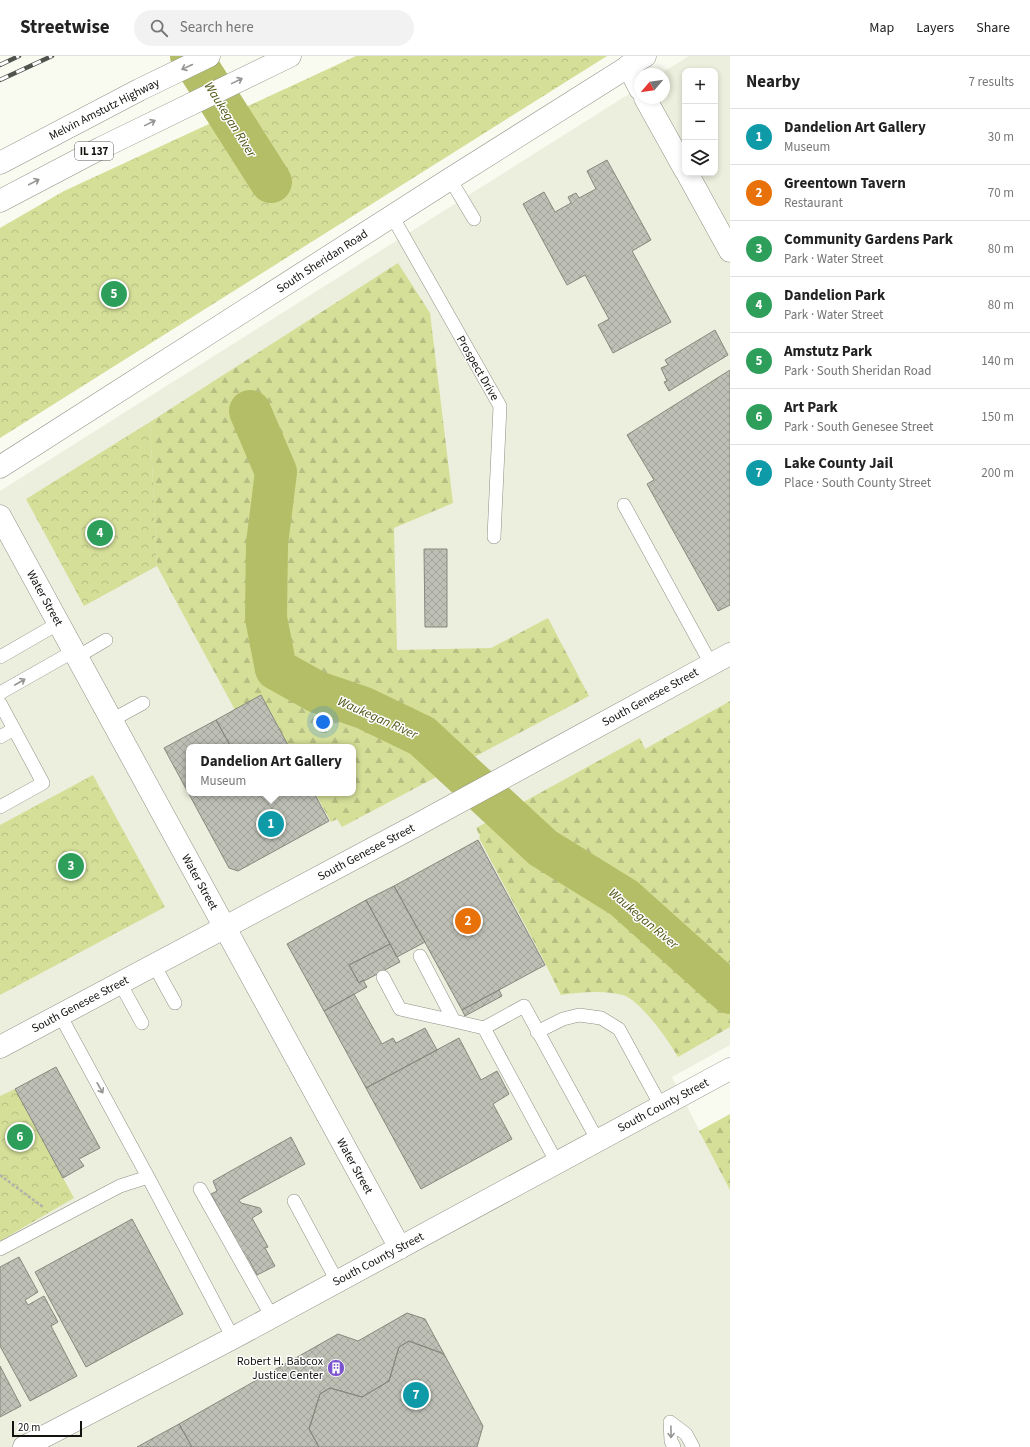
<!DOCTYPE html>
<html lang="en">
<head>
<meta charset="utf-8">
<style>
  body { margin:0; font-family:"Source Sans 3",sans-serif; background:#f2f2f2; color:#222 }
  .controls { position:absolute; right:12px; top:12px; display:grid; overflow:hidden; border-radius:8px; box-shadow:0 2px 6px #0003 }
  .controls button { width:36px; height:36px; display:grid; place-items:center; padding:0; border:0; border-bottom:1px solid #e0e0e0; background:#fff; color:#222; font:20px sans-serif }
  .compass { position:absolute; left:634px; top:12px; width:36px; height:36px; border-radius:50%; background:#fff; box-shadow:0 2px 6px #0003; rotate:241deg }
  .scale { position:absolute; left:12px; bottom:10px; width:70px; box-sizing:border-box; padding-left:4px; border:2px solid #131410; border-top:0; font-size:11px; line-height:14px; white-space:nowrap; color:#131410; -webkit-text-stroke:3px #fff; paint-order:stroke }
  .you { position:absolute; left:323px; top:666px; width:14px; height:14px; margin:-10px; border:3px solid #fff; border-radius:50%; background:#1a73e8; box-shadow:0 0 0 6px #1a73e833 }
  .badge { display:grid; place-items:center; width:26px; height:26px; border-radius:50%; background:#7c54ce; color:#fff; font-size:13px; font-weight:700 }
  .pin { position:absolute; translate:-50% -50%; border:2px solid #fff; box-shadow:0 1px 4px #0006 }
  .popup { position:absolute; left:186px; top:688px; width:170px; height:52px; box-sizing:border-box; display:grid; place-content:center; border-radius:8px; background:#fff; filter:drop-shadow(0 1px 3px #0005); font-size:13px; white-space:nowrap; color:#767676 }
  .popup b { font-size:15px; color:#222 }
  .popup::after { content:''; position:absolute; left:50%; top:100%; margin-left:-8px; border:8px solid transparent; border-top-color:#fff }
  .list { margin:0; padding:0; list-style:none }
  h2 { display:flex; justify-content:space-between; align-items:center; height:52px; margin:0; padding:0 16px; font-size:17px }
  h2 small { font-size:13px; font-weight:400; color:#767676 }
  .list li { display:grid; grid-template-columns:26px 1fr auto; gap:12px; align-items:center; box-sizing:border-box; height:56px; padding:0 16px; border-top:1px solid #e0e0e0 }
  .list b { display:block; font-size:15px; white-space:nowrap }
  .list p { margin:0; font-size:13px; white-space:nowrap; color:#767676 }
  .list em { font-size:13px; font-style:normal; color:#767676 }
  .icon { flex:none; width:22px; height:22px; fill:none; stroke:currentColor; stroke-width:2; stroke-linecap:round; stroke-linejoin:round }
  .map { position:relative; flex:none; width:730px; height:1391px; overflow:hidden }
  header { display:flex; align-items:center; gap:24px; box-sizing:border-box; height:56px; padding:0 20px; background:#fff; border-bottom:1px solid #e0e0e0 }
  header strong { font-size:19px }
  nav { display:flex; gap:22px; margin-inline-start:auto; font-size:14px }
  .search { width:280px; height:36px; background:#f2f2f2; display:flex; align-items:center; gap:10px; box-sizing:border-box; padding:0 14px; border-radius:22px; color:#767676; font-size:15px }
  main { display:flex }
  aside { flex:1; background:#fff }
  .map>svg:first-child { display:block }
</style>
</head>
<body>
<header>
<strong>Streetwise</strong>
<div class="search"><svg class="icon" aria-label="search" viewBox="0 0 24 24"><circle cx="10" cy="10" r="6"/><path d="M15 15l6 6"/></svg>Search here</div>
<nav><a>Map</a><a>Layers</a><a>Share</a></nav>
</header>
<main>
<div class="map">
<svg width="730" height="1391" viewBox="0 0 730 1391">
  <defs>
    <pattern id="forest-firs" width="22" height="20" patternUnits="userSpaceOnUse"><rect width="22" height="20" fill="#d5df98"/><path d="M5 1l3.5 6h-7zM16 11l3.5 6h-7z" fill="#b6be82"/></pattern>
    <pattern id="park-crowns" width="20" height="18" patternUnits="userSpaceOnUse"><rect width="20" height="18" fill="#d5df98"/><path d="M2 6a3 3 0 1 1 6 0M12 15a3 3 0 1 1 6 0" fill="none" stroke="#b6be82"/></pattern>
    <pattern id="building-cross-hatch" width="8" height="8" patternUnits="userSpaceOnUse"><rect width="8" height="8" fill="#bec0b6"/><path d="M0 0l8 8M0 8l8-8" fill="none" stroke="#a2a49b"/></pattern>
  </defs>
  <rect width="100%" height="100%" fill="#f9fbf0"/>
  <path fill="#ecefdd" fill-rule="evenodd" d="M689,0H730V989L672,1021L730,1134V1391H0V435L640,31V42H664V18H660ZM685,15H715V117H685ZM189,691H353V737H189Z"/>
  <path fill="url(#forest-firs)" d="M398,207L430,257L453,447L394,472L397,594L491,592L548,562L589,640L342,771L337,763L331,766L315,737H353V691H289L261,639L235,654L157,510L150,366Z
    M730,645V971L678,1001C669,985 641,945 623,939C604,934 579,936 561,939L541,899L479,782L480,780L476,772L640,682L645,693Z
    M730,1058V1134L699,1075Z"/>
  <path fill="url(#park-crowns)" d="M356,0H607L0,382V172L64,135Z
    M150,366L157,510L84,550L26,443Z
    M93,719L165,851L0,939V769Z
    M15,1033L74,1142L0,1185V1040Z"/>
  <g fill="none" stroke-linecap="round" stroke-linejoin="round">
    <path stroke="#b3be67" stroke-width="42" d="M191,0L271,126
      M250,355L276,416L267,488L266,562L276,613L317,636L364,652L422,680L543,792L624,842L730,937"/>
  </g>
  <path fill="url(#building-cross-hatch)" stroke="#87897f" d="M607,104L651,184L632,195L671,266L613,297L598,269L609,263L585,219L567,229L523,148L544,136L555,156L571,147L568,141L576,137L579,142L596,133L587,115Z
    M715,274L728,299L669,335L664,326L667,325L661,312L668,309L665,304Z
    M730,314V549L718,555L647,428L654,424L627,379Z
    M424,493H447V571H425Z
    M261,639L289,691H231L216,664Z
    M216,664L231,691H189V737H314L329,765L238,815L229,812L164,692Z
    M478,784L545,909L462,954L394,830Z
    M394,830L425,886L397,901L366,844Z
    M366,844L390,888L349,909L359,927L363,924L367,931L324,955L287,888Z
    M390,888L400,906L364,925L363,924L359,927L349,909Z
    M499,934L502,940L465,960L462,954Z
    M354,938L382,988L393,982L396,987L425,972L437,994L366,1032L324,955Z
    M459,982L481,1024L497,1015L509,1038L493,1048L512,1083L421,1133L366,1032Z
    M56,1011L100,1092L79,1103L84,1110L63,1122L15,1033Z
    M291,1081L305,1108L239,1144L241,1147L260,1152L262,1156L252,1162L268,1191L265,1192L275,1210L257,1219L248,1202L246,1203L211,1138L217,1135L213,1125Z
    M132,1163L183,1258L86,1311L35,1216Z
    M19,1201L38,1236L25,1244L28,1249L44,1240L58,1266L51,1270L77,1320L30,1345L0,1290V1211Z
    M407,1257L425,1263L444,1298L409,1285L399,1291L389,1325L362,1341L330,1332L320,1338L309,1373L319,1391H192L179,1368L338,1278L358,1285Z
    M409,1285L444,1298L483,1370L477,1391H319L309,1373L320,1338L330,1332L362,1341L389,1325L399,1291Z
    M0,1310L21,1350L0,1361Z
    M179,1368L192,1391H137Z"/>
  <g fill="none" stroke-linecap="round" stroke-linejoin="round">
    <defs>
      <path id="service" d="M450,123L474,163
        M392,160L500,350L494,481
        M624,449L711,608
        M0,601L59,567
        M77,601L106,584
        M0,637L74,595
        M0,647L43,727L0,751
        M112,664L143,647
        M0,681L14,673
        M420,900L454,965L484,972L524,950L598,1085
        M154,909L175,947
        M383,921L400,953L454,965
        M120,927L142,967
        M60,959L148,1121
        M484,972L557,1107
        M537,976L563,963L579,959L601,962L619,973L661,1050
        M200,1133L272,1261
        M294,1145L337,1225
        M0,1193L120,1130L148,1121L233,1282
        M674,1391L671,1385L670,1366L686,1378L693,1391"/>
      <path id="minor" d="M0,460L400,1192
        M24,1391L233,1282L730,1013"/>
      <path id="tertiary" d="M628,10L640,33
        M645,42L685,114
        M687,117L730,195
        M0,991L415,770L730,598"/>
      <path id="secondary" d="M0,411L450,123L645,0"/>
      <path id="trunk" d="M0,107L139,34L209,0
        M0,145L101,92L290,0"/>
    </defs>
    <use href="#service" stroke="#8e8f86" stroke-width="14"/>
    <use href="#minor" stroke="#8e8f86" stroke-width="23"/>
    <use href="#tertiary" stroke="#8e8f86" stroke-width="23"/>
    <use href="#secondary" stroke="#8e8f86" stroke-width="23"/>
    <use href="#trunk" stroke="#8e8f86" stroke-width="23"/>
    <path stroke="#b1b2aa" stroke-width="2.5" stroke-dasharray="3 2" stroke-linecap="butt" d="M0,1119L43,1151"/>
    <use href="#service" stroke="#fff" stroke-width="13"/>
    <use href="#minor" stroke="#fff" stroke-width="22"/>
    <use href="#tertiary" stroke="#fff" stroke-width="22"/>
    <use href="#secondary" stroke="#fff" stroke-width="22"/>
    <use href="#trunk" stroke="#fff" stroke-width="22"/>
    <defs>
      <path id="rail" d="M0,9L19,0
        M0,24L52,0"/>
    </defs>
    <use href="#rail" stroke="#51534d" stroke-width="4.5"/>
    <use href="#rail" stroke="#fff" stroke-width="3" stroke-dasharray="9" stroke-linecap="butt"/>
  </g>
  <defs><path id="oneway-shaft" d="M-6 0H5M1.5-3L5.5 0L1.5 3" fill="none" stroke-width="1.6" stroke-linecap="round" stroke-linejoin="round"/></defs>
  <g stroke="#959593">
    <use href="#oneway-shaft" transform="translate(187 11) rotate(155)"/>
    <use href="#oneway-shaft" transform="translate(237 25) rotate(-26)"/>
    <use href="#oneway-shaft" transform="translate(150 67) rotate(-26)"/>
    <use href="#oneway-shaft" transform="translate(34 126) rotate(-28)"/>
    <use href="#oneway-shaft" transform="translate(20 626) rotate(-30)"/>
    <use href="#oneway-shaft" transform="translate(100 1032) rotate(61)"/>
    <use href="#oneway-shaft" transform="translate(671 1376) rotate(89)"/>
  </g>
  <defs>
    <symbol id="building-disc" viewBox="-11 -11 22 22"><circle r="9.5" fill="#7c54ce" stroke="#fff"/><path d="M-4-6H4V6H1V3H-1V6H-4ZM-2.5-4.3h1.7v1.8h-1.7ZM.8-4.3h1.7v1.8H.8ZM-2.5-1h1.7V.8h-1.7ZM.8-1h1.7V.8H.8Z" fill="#fff"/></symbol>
  </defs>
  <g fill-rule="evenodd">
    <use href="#building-disc" x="326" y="1302" width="20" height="20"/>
  </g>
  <g text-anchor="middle" stroke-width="3" stroke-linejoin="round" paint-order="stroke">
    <rect fill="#fff" stroke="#5a5a58" stroke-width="1" x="75" y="86" width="38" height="18" rx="3"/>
    <g font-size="11" font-weight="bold" fill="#131410">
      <text x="94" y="99">IL 137</text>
    </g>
    <g font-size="12" fill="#131410" stroke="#fff">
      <text transform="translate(104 53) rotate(-27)" y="4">Melvin Amstutz Highway</text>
      <text transform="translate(322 205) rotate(-33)" y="4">South Sheridan Road</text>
      <text transform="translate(478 312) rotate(60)" y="4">Prospect Drive</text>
      <text transform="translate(45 542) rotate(61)" y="4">Water Street</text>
      <text transform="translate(650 641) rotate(-29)" y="4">South Genesee Street</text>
      <text transform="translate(366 796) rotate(-28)" y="4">South Genesee Street</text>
      <text transform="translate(200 826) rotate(61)" y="4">Water Street</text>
      <text transform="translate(80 948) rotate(-28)" y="4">South Genesee Street</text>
      <text transform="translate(663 1049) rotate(-28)" y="4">South County Street</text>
      <text transform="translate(355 1110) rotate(61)" y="4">Water Street</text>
      <text transform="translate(378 1203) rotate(-28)" y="4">South County Street</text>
    </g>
    <g font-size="12" fill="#131410" stroke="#fff" text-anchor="end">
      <text x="323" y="1309">Robert H. Babcox<tspan x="323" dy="14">Justice Center</tspan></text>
    </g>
    <g font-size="13" font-style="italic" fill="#4f5615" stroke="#fff">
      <text transform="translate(231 63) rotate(58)" y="5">Waukegan River</text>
      <text transform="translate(378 661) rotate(24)" y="5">Waukegan River</text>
      <text transform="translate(644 862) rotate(40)" y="5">Waukegan River</text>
    </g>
  </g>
</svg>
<div class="controls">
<button>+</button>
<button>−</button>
<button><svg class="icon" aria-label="layers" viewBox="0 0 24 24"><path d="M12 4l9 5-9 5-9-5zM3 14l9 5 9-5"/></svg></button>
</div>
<svg class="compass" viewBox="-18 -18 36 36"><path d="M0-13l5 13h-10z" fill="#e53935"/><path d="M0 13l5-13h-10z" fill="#767676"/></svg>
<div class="scale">20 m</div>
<div class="you"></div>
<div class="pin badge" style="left:271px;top:768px;background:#0f9aa8">1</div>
<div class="popup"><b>Dandelion Art Gallery</b>Museum</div>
<div class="pin badge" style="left:468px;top:865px;background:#e8710a">2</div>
<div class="pin badge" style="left:71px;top:810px;background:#2e9e5b">3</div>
<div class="pin badge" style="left:100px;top:477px;background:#2e9e5b">4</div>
<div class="pin badge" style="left:114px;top:238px;background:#2e9e5b">5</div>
<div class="pin badge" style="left:20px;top:1081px;background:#2e9e5b">6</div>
<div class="pin badge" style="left:416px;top:1339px;background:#0f9aa8">7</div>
</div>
<aside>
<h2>Nearby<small>7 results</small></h2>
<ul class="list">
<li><span class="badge" style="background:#0f9aa8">1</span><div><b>Dandelion Art Gallery</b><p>Museum</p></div><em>30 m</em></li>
<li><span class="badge" style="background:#e8710a">2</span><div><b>Greentown Tavern</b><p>Restaurant</p></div><em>70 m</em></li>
<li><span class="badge" style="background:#2e9e5b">3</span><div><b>Community Gardens Park</b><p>Park · Water Street</p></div><em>80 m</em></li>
<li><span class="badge" style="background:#2e9e5b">4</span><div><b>Dandelion Park</b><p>Park · Water Street</p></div><em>80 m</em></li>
<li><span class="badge" style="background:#2e9e5b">5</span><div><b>Amstutz Park</b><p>Park · South Sheridan Road</p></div><em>140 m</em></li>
<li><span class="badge" style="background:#2e9e5b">6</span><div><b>Art Park</b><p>Park · South Genesee Street</p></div><em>150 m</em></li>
<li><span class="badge" style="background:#0f9aa8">7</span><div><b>Lake County Jail</b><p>Place · South County Street</p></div><em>200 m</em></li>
</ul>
</aside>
</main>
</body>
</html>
